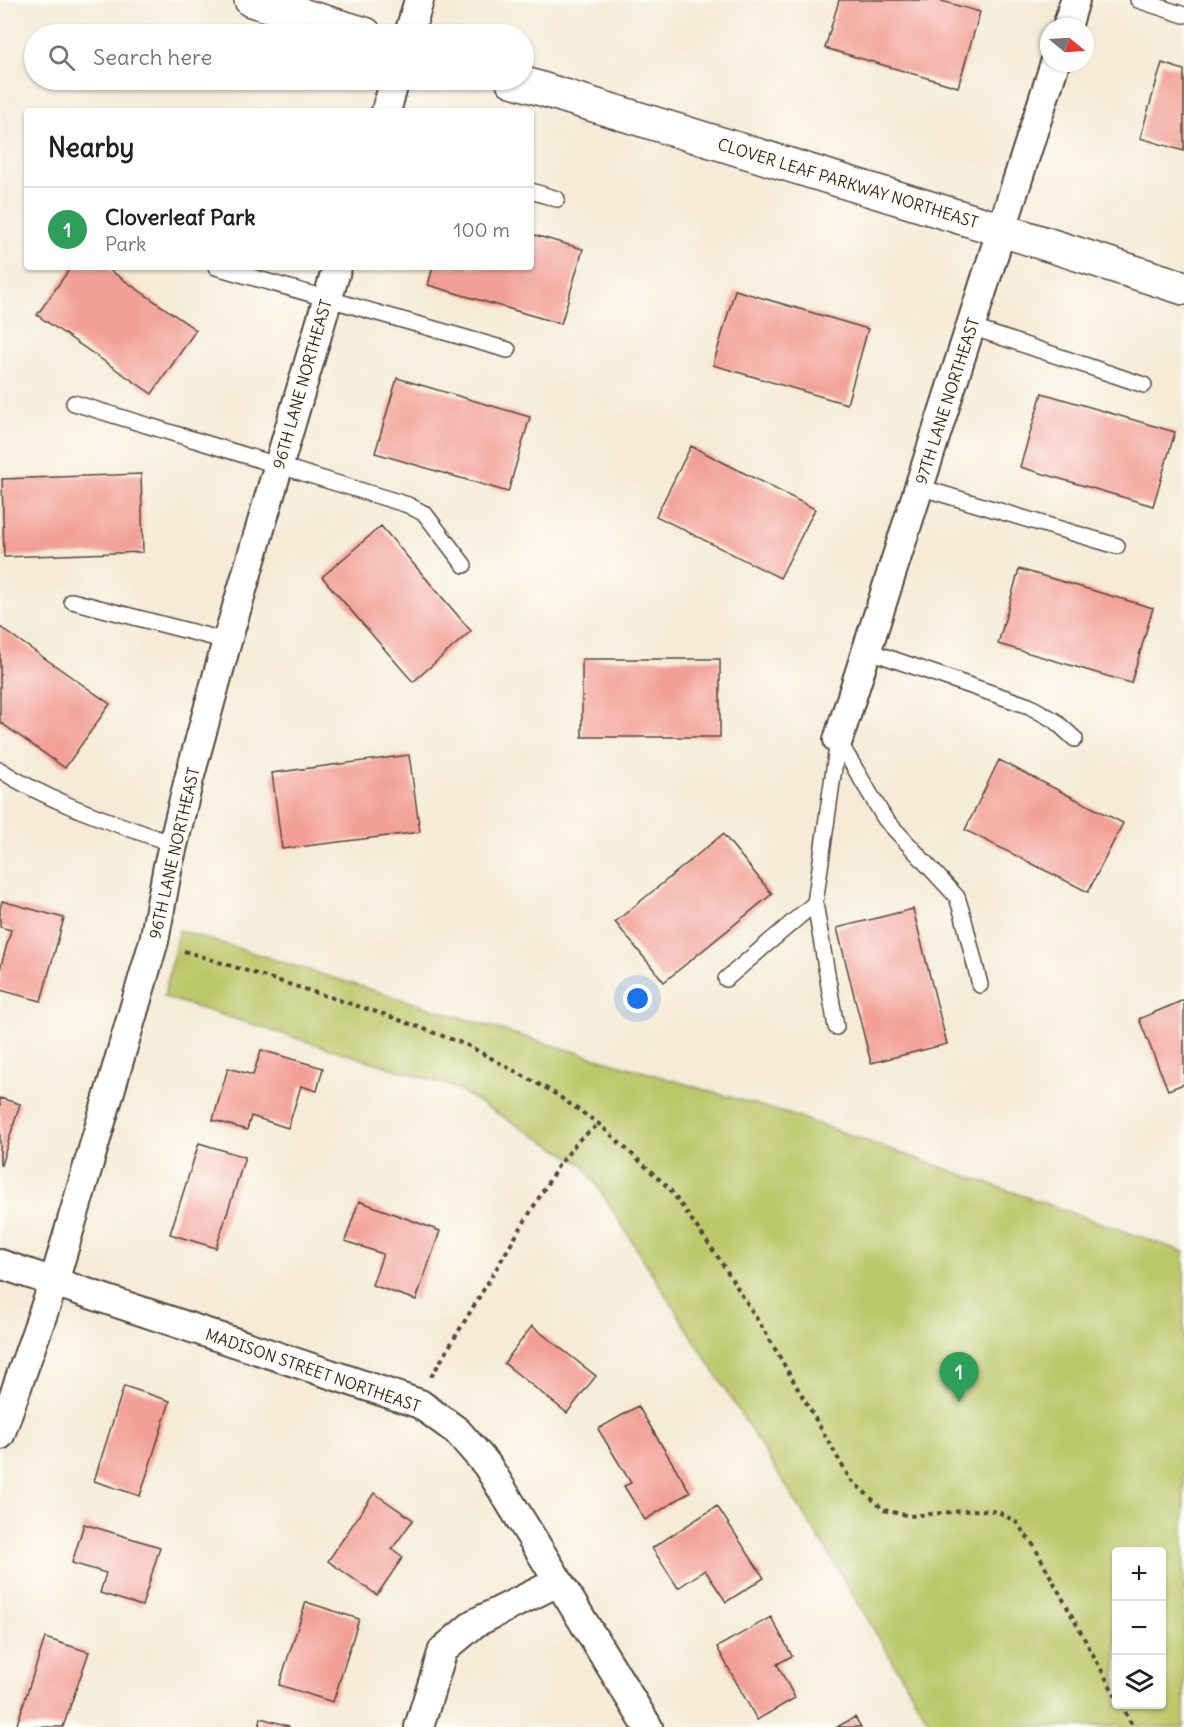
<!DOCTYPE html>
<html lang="en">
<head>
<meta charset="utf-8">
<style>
  body { margin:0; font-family:Delius,sans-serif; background:#f2f2f2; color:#202124 }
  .controls { position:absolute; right:18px; bottom:18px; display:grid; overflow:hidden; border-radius:6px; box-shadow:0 2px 4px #0004 }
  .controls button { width:54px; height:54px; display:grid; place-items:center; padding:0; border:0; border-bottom:2px solid #e0e0e0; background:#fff; color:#202124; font:30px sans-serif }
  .compass { position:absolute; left:1040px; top:18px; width:54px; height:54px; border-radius:50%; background:#fff; box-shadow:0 2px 4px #0004; rotate:108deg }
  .you { position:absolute; left:638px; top:999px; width:21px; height:21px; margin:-15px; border:4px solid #fff; border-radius:50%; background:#1a73e8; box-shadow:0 0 0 9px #1a73e833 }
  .badge { display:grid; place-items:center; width:39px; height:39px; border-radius:50%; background:#1f6fb2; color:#fff; font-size:20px; font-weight:700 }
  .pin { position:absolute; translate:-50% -50px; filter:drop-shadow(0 2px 3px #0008) }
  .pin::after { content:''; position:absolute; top:32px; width:21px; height:18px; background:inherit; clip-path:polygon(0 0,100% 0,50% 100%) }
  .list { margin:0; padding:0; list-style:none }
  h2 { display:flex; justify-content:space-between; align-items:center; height:78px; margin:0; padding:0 24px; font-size:26px }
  h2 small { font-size:20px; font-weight:400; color:#757577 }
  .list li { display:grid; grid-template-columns:39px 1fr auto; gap:18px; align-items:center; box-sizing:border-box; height:84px; padding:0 24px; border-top:2px solid #e0e0e0 }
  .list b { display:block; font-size:22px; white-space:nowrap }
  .list p { margin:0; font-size:20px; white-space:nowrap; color:#757577 }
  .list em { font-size:20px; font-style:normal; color:#757577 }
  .icon { flex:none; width:33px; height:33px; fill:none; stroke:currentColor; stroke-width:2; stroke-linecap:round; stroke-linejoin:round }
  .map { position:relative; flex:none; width:1184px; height:1727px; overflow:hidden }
  .search { position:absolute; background:#fff; box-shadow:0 2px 4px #0004; left:24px; top:24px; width:510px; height:66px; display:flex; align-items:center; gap:15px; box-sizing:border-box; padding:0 21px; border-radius:33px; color:#757577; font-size:22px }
  .panel { position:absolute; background:#fff; box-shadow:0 2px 4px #0004; left:24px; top:108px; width:510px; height:162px; border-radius:6px }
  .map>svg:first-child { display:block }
</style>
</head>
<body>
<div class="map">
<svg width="1184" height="1727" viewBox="0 0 1184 1727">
  <rect width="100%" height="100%" fill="#fdfcf7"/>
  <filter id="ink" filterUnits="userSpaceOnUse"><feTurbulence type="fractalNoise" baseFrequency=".0167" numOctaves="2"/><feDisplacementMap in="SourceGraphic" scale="12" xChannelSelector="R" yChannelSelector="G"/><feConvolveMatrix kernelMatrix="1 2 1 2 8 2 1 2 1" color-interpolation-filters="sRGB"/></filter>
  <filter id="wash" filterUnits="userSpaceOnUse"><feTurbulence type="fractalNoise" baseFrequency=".008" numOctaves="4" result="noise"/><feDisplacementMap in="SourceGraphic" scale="24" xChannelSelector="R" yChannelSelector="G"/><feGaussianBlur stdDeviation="1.35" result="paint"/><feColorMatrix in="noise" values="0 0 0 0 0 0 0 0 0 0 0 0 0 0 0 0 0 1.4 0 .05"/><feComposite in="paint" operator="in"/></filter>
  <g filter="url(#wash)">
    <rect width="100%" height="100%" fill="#f5ebd6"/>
    <path fill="#bbc86a" stroke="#7b7944" stroke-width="1.5" fill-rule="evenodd" d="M179,930L501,1030L798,1117L1184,1252V1727H932L827,1551L584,1165L453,1087L164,997ZM1116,1552H1162V1704H1116Z"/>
    <g id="blocks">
      <path fill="#f2a097" d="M839,0H938L980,12L958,87L825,48Z
        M1162,63L1184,70V151L1140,138Z
        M531,234L583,249L561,324L428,285L433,267H531Z
        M71,267H105L196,330L152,394L37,315Z
        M735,290L868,329L847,404L713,365Z
        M397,378L530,417L508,492L375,453Z
        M1042,393L1175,432L1153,506L1020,467Z
        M691,446L815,509L780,578L656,516Z
        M141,474L143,552L4,557L2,479Z
        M381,526L471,631L413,682L322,577Z
        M1019,569L1153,608L1131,683L998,644Z
        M0,627L110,704L65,768L0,722Z
        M582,659H720V737H582Z
        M409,755L420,832L282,849L272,773Z
        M999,760L1123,823L1088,892L965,830Z
        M723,834L772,894L664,982L615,922Z
        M2,901L64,918L41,1001L0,990V969L11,930L0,927V909Z
        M913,909L947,1044L871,1063L837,928Z
        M1184,1000V1084L1168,1090L1139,1019Z
        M261,1050L323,1068L317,1091L301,1086L288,1128L251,1116L247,1130L213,1120L228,1068L253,1075Z
        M0,1098L20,1104L1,1165H0Z
        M199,1143L245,1157L216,1248L170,1234Z
        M359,1201L440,1231L416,1300L372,1285L383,1254L345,1241Z
        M532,1326L596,1376L567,1413L504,1363Z
        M124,1386L170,1401L140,1496L94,1481Z
        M638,1406L690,1492L645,1520L624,1486L631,1483L598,1429Z
        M374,1493L413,1520L392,1549L403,1557L377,1595L328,1561Z
        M717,1506L764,1578L726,1602L705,1570L678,1588L652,1548Z
        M84,1524L160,1547L142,1606L100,1593L106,1573L72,1563Z
        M306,1602L359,1619L333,1702L279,1685Z
        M771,1617L792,1656L777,1664L795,1698L757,1720L717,1647Z
        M45,1638L89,1652L63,1727H16Z
        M855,1717L861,1727H837Z
        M261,1718L289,1726L288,1727H259Z"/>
    </g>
  </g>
  <g filter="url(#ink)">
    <use href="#blocks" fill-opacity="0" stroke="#57473a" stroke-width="1.5"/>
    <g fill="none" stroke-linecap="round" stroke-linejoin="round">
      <defs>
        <path id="lane" d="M1138,0L1184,15
          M531,191L557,199
          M216,267L508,350
          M971,327L1144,385
          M74,403L408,505L425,514L464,565
          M919,487L1117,546
          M72,601L227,641
          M866,650L1029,706L1054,720L1075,739
          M838,740L885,819L957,897L963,916L980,985
          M0,770C53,804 115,823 173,844
          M726,979L815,903
          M836,1027L815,903L838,740"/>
        <path id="street" d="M1067,27L1075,0
          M409,34L419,0
          M386,111L395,80
          M838,740L1055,63
          M0,1264L420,1404L457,1431L487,1465L648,1727
          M0,1435L54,1282L154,941L168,866L189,779L227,641L337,267
          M419,1727L443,1650L475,1623L558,1582"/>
        <path id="secondary" d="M251,0L365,34
          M512,80L1002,230L1184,288"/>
      </defs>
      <use href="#lane" stroke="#57473a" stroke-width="18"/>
      <use href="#street" stroke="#57473a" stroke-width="32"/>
      <use href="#secondary" stroke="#57473a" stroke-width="36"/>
      <path stroke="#57473a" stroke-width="4" stroke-dasharray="4.5 4.5" stroke-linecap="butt" d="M184,951L383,1014L467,1045L551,1091L599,1124L669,1188L720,1260L767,1335L850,1479L884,1510L910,1516L973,1510L997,1511L1016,1522L1034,1546L1116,1697
        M431,1377L558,1166L580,1139L599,1124
        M1121,1704L1133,1727"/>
      <use href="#lane" stroke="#fff" stroke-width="15"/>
      <use href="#street" stroke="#fff" stroke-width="28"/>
      <use href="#secondary" stroke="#fff" stroke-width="33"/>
    </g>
  </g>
  <g text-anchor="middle" stroke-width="4.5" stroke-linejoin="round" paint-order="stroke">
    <g font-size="16" fill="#3b2a1e" stroke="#fdfcf7">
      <text transform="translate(848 183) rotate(17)" y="6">CLOVER LEAF PARKWAY NORTHEAST</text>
      <text transform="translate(302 384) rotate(-74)" y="6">96TH LANE NORTHEAST</text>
      <text transform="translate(947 401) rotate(-72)" y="6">97TH LANE NORTHEAST</text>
      <text transform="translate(174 853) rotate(-77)" y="6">96TH LANE NORTHEAST</text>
      <text transform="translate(313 1370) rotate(19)" y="6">MADISON STREET NORTHEAST</text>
    </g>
  </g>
</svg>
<div class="controls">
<button>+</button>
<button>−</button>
<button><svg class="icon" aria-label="layers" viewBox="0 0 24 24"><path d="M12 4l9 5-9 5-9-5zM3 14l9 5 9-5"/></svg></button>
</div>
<svg class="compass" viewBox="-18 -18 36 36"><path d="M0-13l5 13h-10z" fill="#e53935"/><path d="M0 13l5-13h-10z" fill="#757577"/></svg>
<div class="you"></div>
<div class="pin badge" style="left:959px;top:1402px;background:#2e9e5b">1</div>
<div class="search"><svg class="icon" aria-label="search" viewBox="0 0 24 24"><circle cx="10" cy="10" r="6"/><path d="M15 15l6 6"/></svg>Search here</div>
<section class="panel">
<h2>Nearby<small></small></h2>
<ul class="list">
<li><span class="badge" style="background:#2e9e5b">1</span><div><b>Cloverleaf Park</b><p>Park</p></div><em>100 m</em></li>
</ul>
</section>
</div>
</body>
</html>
